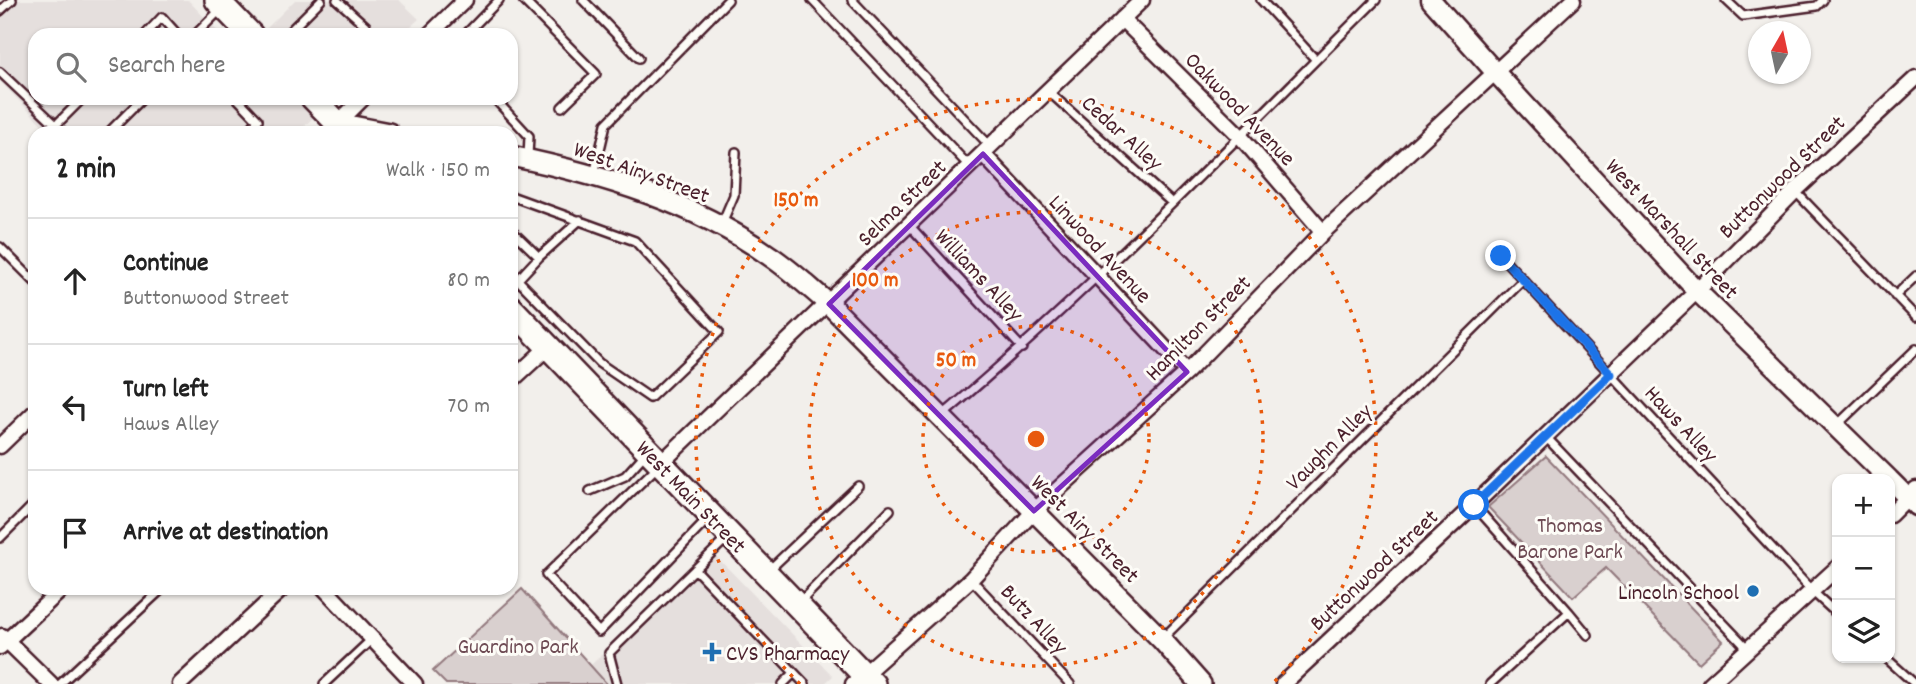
<!DOCTYPE html>
<html lang="en">
<head>
<meta charset="utf-8">
<style>
  body { margin:0; font-family:Dekko,sans-serif; background:#f2f2f2; color:#222 }
  .controls { position:absolute; right:21px; bottom:21px; display:grid; overflow:hidden; border-radius:14px; box-shadow:0 2px 5px #0004 }
  .controls button { width:63px; height:63px; display:grid; place-items:center; padding:0; border:0; border-bottom:2px solid #e0e0e0; background:#fff; color:#222; font:35px sans-serif }
  .compass { position:absolute; left:1748px; top:21px; width:63px; height:63px; border-radius:50%; background:#fff; box-shadow:0 2px 5px #0004; rotate:9deg }
  .stop { position:absolute; width:21px; height:21px; margin:-16px; border:5px solid #1a73e8; border-radius:50%; background:#fff }
  .stop.end { background:#1a73e8; border-color:#fff; box-shadow:0 2px 7px #0008 }
  .list { margin:0; padding:0; list-style:none }
  h2 { display:flex; justify-content:space-between; align-items:center; height:91px; margin:0; padding:0 28px; font-size:30px }
  h2 small { font-size:23px; font-weight:400; color:#767676 }
  .list li { display:grid; grid-template-columns:46px 1fr auto; gap:21px; align-items:center; box-sizing:border-box; height:126px; padding:0 28px; border-top:2px solid #e0e0e0 }
  .list b { display:block; font-size:26px; white-space:nowrap }
  .list p { margin:0; font-size:23px; white-space:nowrap; color:#767676 }
  .list em { font-size:23px; font-style:normal; color:#767676 }
  .icon { flex:none; width:38px; height:38px; fill:none; stroke:currentColor; stroke-width:2; stroke-linecap:round; stroke-linejoin:round }
  .map { position:relative; flex:none; width:1916px; height:684px; overflow:hidden }
  .search { position:absolute; background:#fff; box-shadow:0 2px 5px #0004; left:28px; top:28px; width:490px; height:77px; display:flex; align-items:center; gap:18px; box-sizing:border-box; padding:0 24px; border-radius:21px; color:#767676; font-size:26px }
  .panel { position:absolute; background:#fff; box-shadow:0 2px 5px #0004; left:28px; top:126px; width:490px; height:469px; border-radius:21px }
  .map>svg:first-child { display:block }
</style>
</head>
<body>
<div class="map">
<svg width="1916" height="684" viewBox="0 0 1916 684">
  <rect width="100%" height="100%" fill="#f2efeb"/>
  <filter id="ink" filterUnits="userSpaceOnUse"><feTurbulence type="fractalNoise" baseFrequency=".0143" numOctaves="2"/><feDisplacementMap in="SourceGraphic" scale="14" xChannelSelector="R" yChannelSelector="G"/><feConvolveMatrix kernelMatrix="1 2 1 2 8 2 1 2 1" color-interpolation-filters="sRGB"/></filter>
  <g filter="url(#ink)">
    <path fill="#e5dfdd" d="M0,0H188L221,35H35V98H334L297,133H50L0,81Z
      M295,0H399L419,19L401,35H260Z
      M709,549L833,676L824,684H608L591,665Z"/>
    <path fill="#d9d0cf" stroke="#92787d" stroke-width="2" d="M1546,456L1723,641L1699,663L1606,568L1573,597L1488,507Z
      M522,589L607,684H446L433,671Z"/>
    <g fill="none" stroke-linecap="round" stroke-linejoin="round">
      <defs>
        <path id="service" d="M337,0L366,26L358,35
          M523,0L596,74L562,107
          M583,0L639,58
          M812,0L970,167
          M852,0L991,147
          M1261,0L1316,60
          M1726,0L1743,16L1817,6L1823,0
          M0,11L12,0
          M145,35L162,17L178,35
          M195,35L220,10
          M286,35L321,0
          M465,35L499,0
          M0,72L56,125
          M1048,91L1172,203
          M237,98L258,120L247,133
          M494,98L529,136L528,157
          M64,133L56,125L83,98
          M108,133L143,98
          M594,175L606,124L728,0
          M1795,191L1916,317
          M511,196L635,241L719,332L650,398L599,363L518,280
          M722,223L734,195L736,152
          M909,225L1022,348
          M511,230L539,257
          M0,247L35,282
          M1501,256L1813,592L1837,614
          M511,287L539,257L580,220
          M1895,296L1916,276
          M943,415C1096,286 1234,141 1376,0
          M1836,426L1916,349
          M1546,437L1748,649
          M657,467L546,575L599,632L708,519
          M590,491L625,476L645,454
          M1474,505L1569,612
          M0,538L35,503
          M695,569L805,684
          M769,570L858,486
          M971,579L1070,684
          M800,602L890,510
          M1162,639L1523,280
          M1886,658L1915,684
          M60,684L163,588
          M324,684L372,639
          M617,684L609,653L727,538
          M783,684L794,673
          M1490,684L1569,612L1588,635"/>
        <path id="minor" d="M1122,19L1240,136L1323,232
          M429,35L465,0
          M328,133L363,98
          M983,154L1187,372
          M511,381L548,347
          M0,446L35,412
          M660,464L1142,0
          M1890,515L1916,489
          M324,588L415,684
          M2,636L51,684
          M0,647L63,588
          M180,684L283,588
          M853,684L971,579L1034,511L1187,372L1323,232L1573,0
          M1283,684L1474,505L1697,291L1795,191L1916,78
          M1710,684L1837,568"/>
        <path id="tertiary" d="M1431,0L1496,73L1697,291L1889,479
          M1890,480L1916,506"/>
        <path id="secondary" d="M337,123L389,133
          M511,156C602,175 694,202 770,256C791,270 810,288 829,304L1161,639L1201,684"/>
        <path id="primary" d="M217,0L251,35
          M313,98L347,133
          M511,308L873,684"/>
      </defs>
      <use href="#service" stroke="#4a1f2b" stroke-width="12"/>
      <use href="#minor" stroke="#4a1f2b" stroke-width="19"/>
      <use href="#tertiary" stroke="#4a1f2b" stroke-width="23"/>
      <use href="#secondary" stroke="#4a1f2b" stroke-width="24"/>
      <use href="#primary" stroke="#4a1f2b" stroke-width="28"/>
      <use href="#service" stroke="#fdfcf7" stroke-width="7"/>
      <use href="#minor" stroke="#fdfcf7" stroke-width="14"/>
      <use href="#tertiary" stroke="#fdfcf7" stroke-width="18"/>
      <use href="#secondary" stroke="#fdfcf7" stroke-width="19"/>
      <use href="#primary" stroke="#fdfcf7" stroke-width="23"/>
    </g>
  </g>
  <g fill="none" stroke-linecap="round" stroke-linejoin="round" filter="url(#ink)">
    <path stroke="#1a73e8" stroke-width="9" d="M1474,505L1611,374L1501,256"/>
  </g>
  <path fill="#7b2cbf" fill-opacity="0.2" stroke="#7b2cbf" stroke-width="5" stroke-linejoin="round" d="M983,154L1187,372L1034,511L829,304Z"/>
  <g fill="none" stroke="#e8590c" stroke-width="3.5" stroke-dasharray="3.5 7">
    <circle cx="1036" cy="439" r="113"/>
    <circle cx="1036" cy="439" r="227"/>
    <path d="M800 684A340 340 0 1 1 1272 684"/>
  </g>
  <g fill="#1f6fb2" stroke="#fdfcf7" stroke-width="2.5">
    <circle cx="1753" cy="591" r="7"/>
    <path d="M708.5 641.5h7v7h7v7h-7v7h-7v-7h-7v-7h7z"/>
  </g>
  <g text-anchor="middle" stroke-width="6" stroke-linejoin="round" paint-order="stroke">
    <g font-size="23" fill="#4a1f2b" stroke="#fdfcf7">
      <text transform="translate(1241 108) rotate(46)" y="8">Oakwood Avenue</text>
      <text transform="translate(1123 132) rotate(42)" y="8">Cedar Alley</text>
      <text transform="translate(642 171) rotate(20)" y="8">West Airy Street</text>
      <text transform="translate(1781 176) rotate(-44)" y="8">Buttonwood Street</text>
      <text transform="translate(901 202) rotate(-44)" y="8">Selma Street</text>
      <text transform="translate(1673 228) rotate(47)" y="8">West Marshall Street</text>
      <text transform="translate(1101 248) rotate(47)" y="8">Linwood Avenue</text>
      <text transform="translate(980 274) rotate(47)" y="8">Williams Alley</text>
      <text transform="translate(1197 327) rotate(-45)" y="8">Hamilton Street</text>
      <text transform="translate(1682 423) rotate(47)" y="8">Haws Alley</text>
      <text transform="translate(1328 446) rotate(-45)" y="8">Vaughn Alley</text>
      <text transform="translate(692 496) rotate(46)" y="8">West Main Street</text>
      <text transform="translate(1086 528) rotate(45)" y="8">West Airy Street</text>
      <text transform="translate(1373 569) rotate(-43)" y="8">Buttonwood Street</text>
      <text transform="translate(1035 618) rotate(47)" y="8">Butz Alley</text>
    </g>
    <g font-size="23" fill="#6e4b54" stroke="#fdfcf7">
      <text x="1570" y="532">Thomas<tspan x="1570" dy="26">Barone Park</tspan></text>
      <text x="518" y="653">Guardino Park</text>
    </g>
    <g font-size="23" fill="#4a1f2b" stroke="#fdfcf7" text-anchor="end">
      <text x="1739" y="599">Lincoln School</text>
      <text x="726" y="660" text-anchor="start">CVS Pharmacy</text>
    </g>
  </g>
  <circle cx="1036" cy="439" r="10" fill="#e8590c" stroke="#fdfcf7" stroke-width="3.5"/>
  <g font-size="21" text-anchor="middle" font-weight="bold" fill="#e8590c" stroke="#fdfcf7" stroke-width="6" stroke-linejoin="round" paint-order="stroke">
    <text x="796" y="206">150 m</text>
    <text x="875" y="286">100 m</text>
    <text x="956" y="366">50 m</text>
  </g>
</svg>
<div class="controls">
<button>+</button>
<button>−</button>
<button><svg class="icon" aria-label="layers" viewBox="0 0 24 24"><path d="M12 4l9 5-9 5-9-5zM3 14l9 5 9-5"/></svg></button>
</div>
<svg class="compass" viewBox="-18 -18 36 36"><path d="M0-13l5 13h-10z" fill="#e53935"/><path d="M0 13l5-13h-10z" fill="#767676"/></svg>
<div class="stop" style="left:1474px;top:505px"></div>
<div class="stop end" style="left:1501px;top:256px"></div>
<div class="search"><svg class="icon" aria-label="search" viewBox="0 0 24 24"><circle cx="10" cy="10" r="6"/><path d="M15 15l6 6"/></svg>Search here</div>
<section class="panel">
<h2>2 min<small>Walk · 150 m</small></h2>
<ul class="list">
<li><svg class="icon" aria-label="ahead" viewBox="0 0 24 24"><path d="M12 20V5M6 11l6-6 6 6"/></svg><div><b>Continue</b><p>Buttonwood Street</p></div><em>80 m</em></li>
<li><svg class="icon" aria-label="left" viewBox="0 0 24 24"><path d="M17 20v-9H6M10 6l-5 5 5 5"/></svg><div><b>Turn left</b><p>Haws Alley</p></div><em>70 m</em></li>
<li><svg class="icon" aria-label="arrive" viewBox="0 0 24 24"><path d="M6 21V4h12l-3 4 3 4H6"/></svg><div><b>Arrive at destination</b></div></li>
</ul>
</section>
</div>
</body>
</html>
